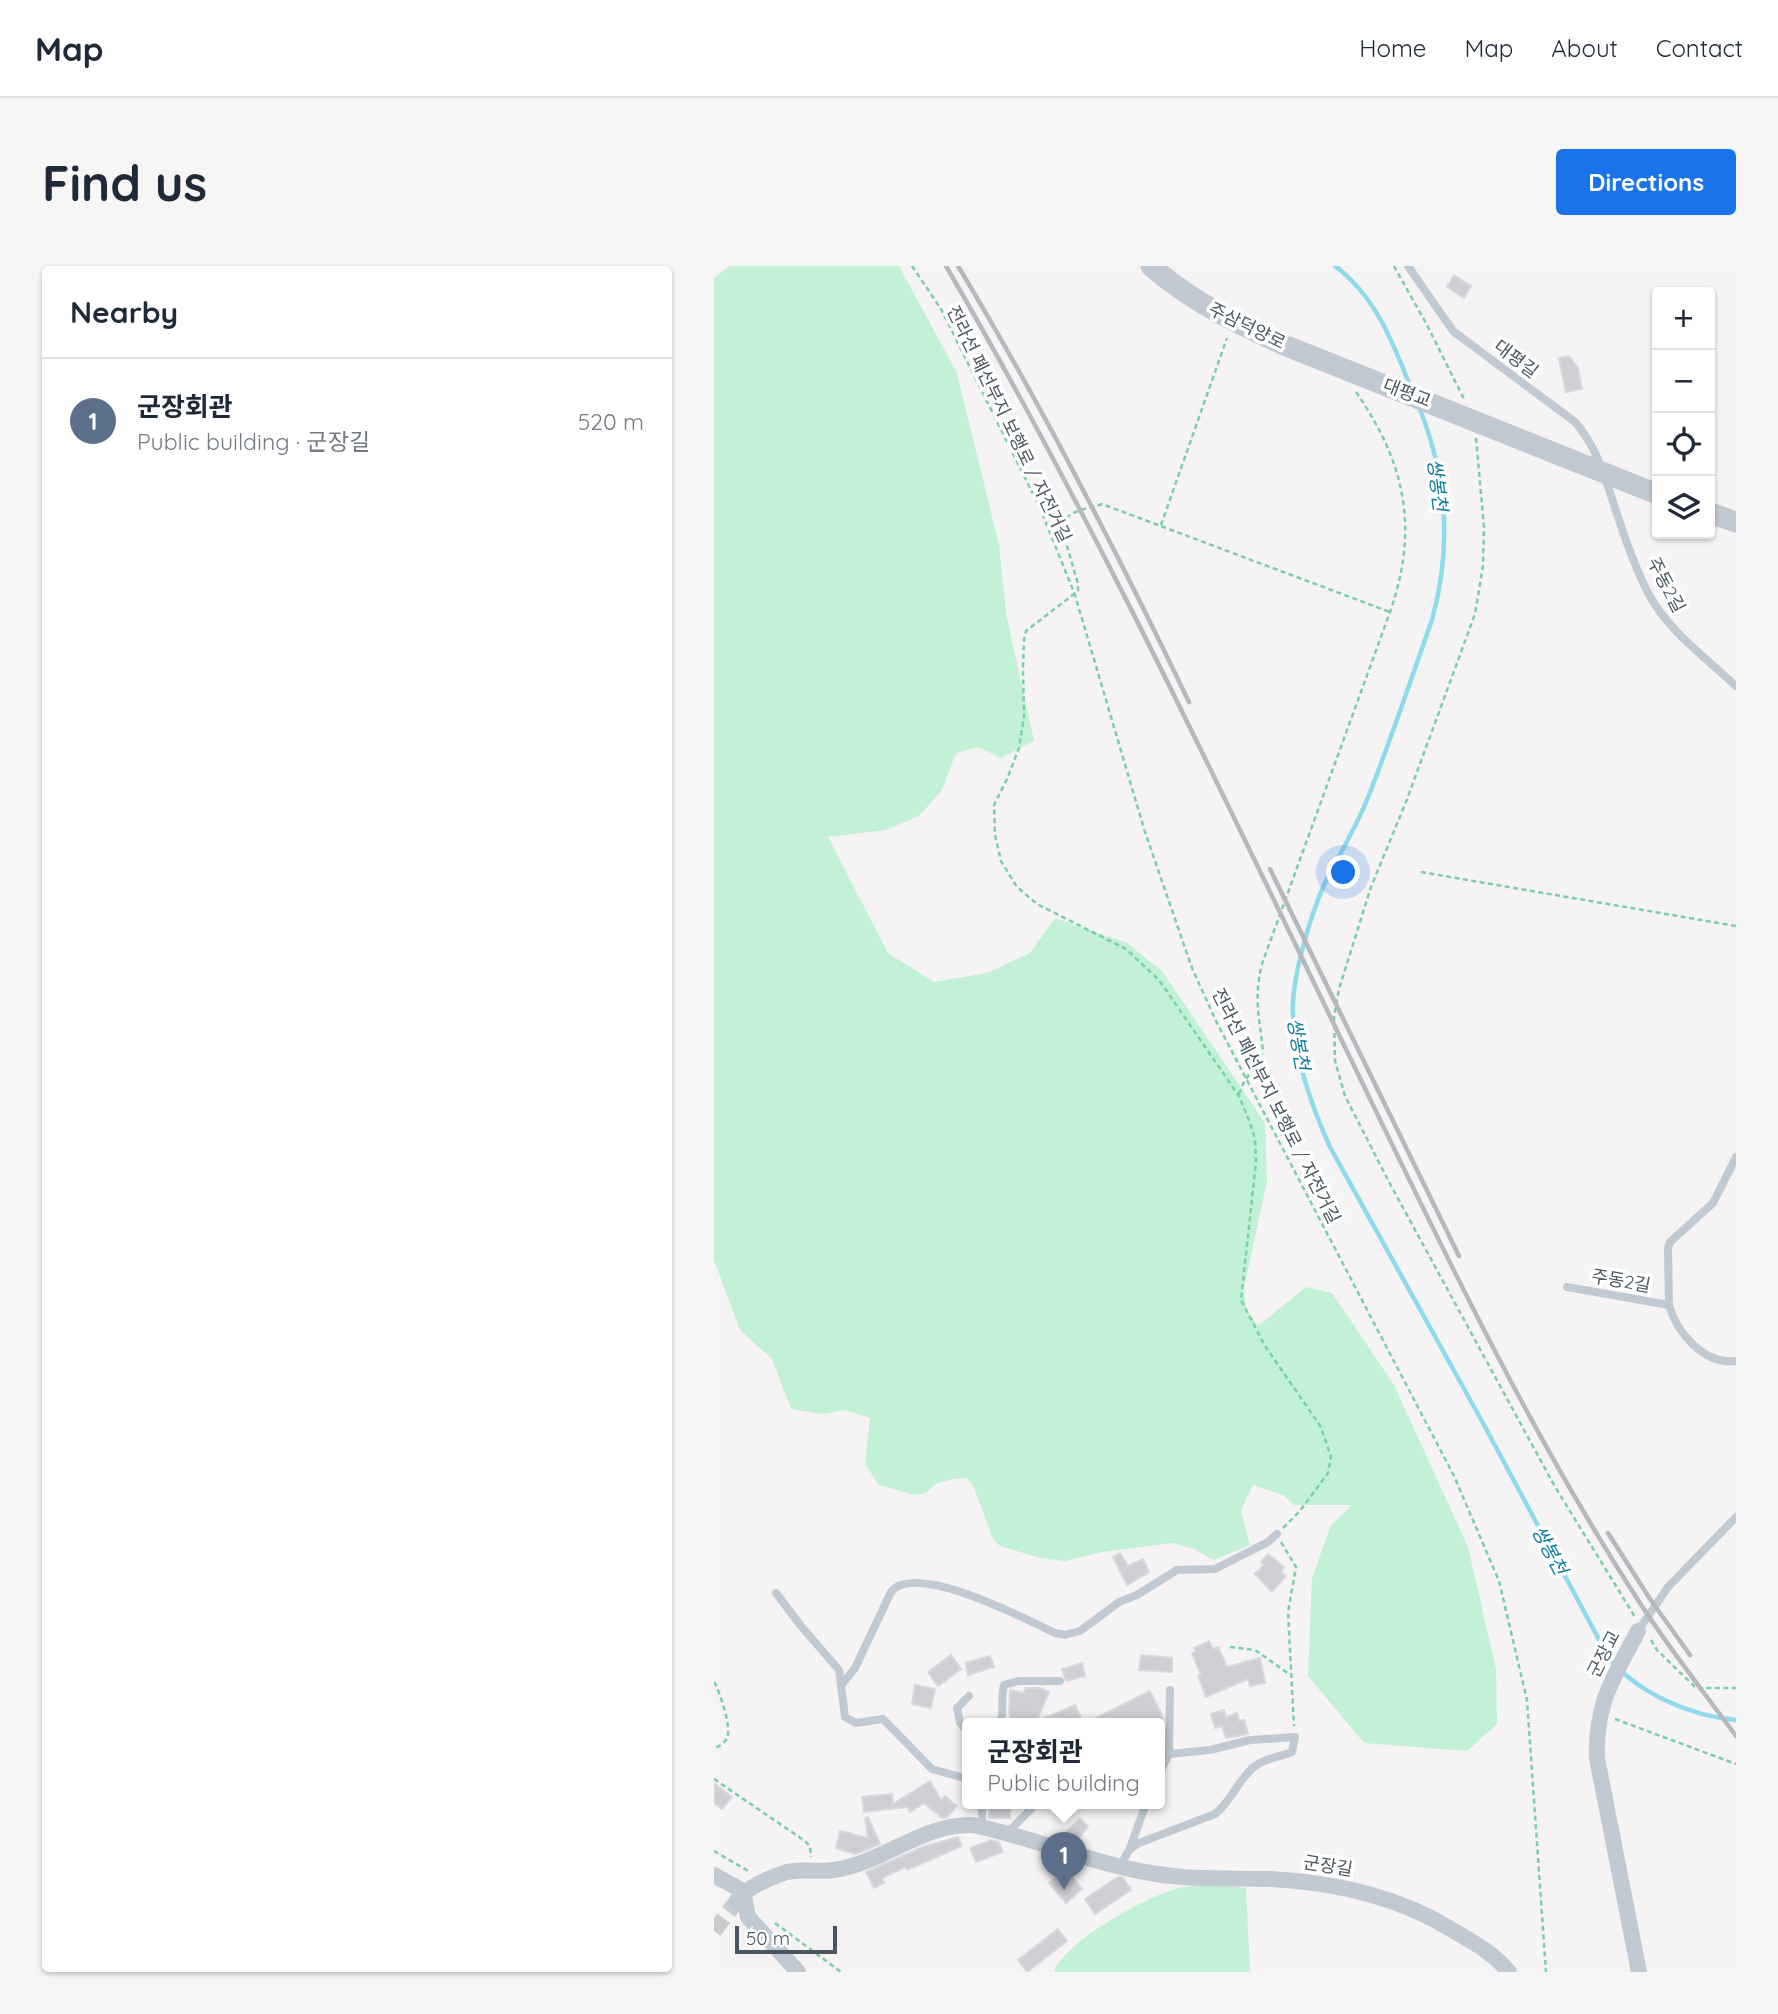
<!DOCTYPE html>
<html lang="en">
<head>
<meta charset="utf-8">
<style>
  body { margin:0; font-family:Quicksand,"Noto Sans KR",sans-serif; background:#f6f6f7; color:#1f2937 }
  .controls { position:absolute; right:21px; top:21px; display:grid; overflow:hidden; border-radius:7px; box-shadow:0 2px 5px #0004 }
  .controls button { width:63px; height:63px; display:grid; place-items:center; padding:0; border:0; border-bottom:2px solid #e0e1e3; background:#fff; color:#1f2937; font:35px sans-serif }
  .scale { position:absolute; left:21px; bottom:18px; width:102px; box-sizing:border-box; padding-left:7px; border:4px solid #4a5661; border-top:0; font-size:19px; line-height:24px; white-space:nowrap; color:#4a5661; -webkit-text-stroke:5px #fff; paint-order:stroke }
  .you { position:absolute; left:630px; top:607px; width:24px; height:24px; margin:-18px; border:5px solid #fff; border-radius:50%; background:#1a73e8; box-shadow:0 0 0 10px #1a73e833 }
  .badge { display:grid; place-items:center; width:46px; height:46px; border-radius:50%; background:#1a73e8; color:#fff; font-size:23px; font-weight:700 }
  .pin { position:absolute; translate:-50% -58px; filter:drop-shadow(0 2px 4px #0008) }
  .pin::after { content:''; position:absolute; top:37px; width:24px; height:21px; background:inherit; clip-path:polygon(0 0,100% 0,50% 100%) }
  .popup { position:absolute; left:248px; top:1452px; width:203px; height:91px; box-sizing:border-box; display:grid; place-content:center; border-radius:7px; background:#fff; filter:drop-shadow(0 2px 5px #0005); font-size:23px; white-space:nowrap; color:#747a83 }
  .popup b { font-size:26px; color:#1f2937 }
  .popup::after { content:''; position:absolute; left:50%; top:100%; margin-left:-14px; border:14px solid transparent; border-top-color:#fff }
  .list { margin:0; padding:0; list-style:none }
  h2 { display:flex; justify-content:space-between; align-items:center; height:91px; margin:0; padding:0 28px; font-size:30px }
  h2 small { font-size:23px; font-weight:400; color:#747a83 }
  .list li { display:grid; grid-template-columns:46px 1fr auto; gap:21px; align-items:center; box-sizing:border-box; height:126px; padding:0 28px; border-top:2px solid #e0e1e3 }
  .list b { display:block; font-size:26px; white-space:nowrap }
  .list p { margin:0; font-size:23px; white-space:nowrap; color:#747a83 }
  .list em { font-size:23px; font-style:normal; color:#747a83 }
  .icon { flex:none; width:38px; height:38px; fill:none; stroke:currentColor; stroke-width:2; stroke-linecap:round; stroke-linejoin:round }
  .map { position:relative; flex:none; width:1022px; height:1706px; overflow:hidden; border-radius:7px }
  header { display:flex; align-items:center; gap:42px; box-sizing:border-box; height:98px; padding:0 35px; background:#fff; border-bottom:2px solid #e0e1e3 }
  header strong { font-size:33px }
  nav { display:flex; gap:38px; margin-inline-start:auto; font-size:24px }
  .intro { display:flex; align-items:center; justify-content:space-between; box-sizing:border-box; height:168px; padding:0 42px }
  h1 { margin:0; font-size:49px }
  .button { padding:18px 32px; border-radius:7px; background:#1a73e8; color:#fff; font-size:24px; font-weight:700 }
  main { display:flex; gap:42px; padding:0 42px }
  aside { flex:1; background:#fff; border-radius:7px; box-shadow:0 2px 5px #0004 }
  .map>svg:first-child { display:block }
</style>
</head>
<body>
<header>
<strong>Map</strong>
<nav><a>Home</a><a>Map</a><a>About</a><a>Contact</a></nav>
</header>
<div class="intro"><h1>Find us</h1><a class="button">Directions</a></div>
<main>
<aside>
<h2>Nearby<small></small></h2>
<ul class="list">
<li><span class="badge" style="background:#5c6f8a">1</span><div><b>군장회관</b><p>Public building · 군장길</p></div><em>520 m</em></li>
</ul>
</aside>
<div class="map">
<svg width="1022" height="1706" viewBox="0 0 1022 1706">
  <rect width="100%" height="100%" fill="#f5f3f3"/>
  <path fill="#c3f1d5" d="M16,0H185L243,107L285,279L292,347L320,475L287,492L264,481L242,487L228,524L205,550L172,564L114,571L174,687L220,716L273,707L316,687L341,652L413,677L448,705L551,857L553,915L530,1022L532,1043L544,1060L592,1021L618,1027L680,1119L754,1281L782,1403L783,1458L753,1485L650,1477L594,1410L598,1312L617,1259L638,1239H580L569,1229L539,1219L527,1244L536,1279L500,1294L480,1283L458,1277L388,1286L351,1295L326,1292L286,1280L279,1273L259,1219L252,1212L239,1213L223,1217L212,1227L200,1229L165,1219L151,1198L156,1152L131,1144L108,1148L77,1143L58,1093L26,1064L0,994V12Z
    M493,1618L532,1622L536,1706H340C351,1675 433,1630 465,1622C474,1620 484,1620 493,1618Z"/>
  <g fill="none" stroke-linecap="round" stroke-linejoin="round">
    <path stroke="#90daee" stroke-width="4.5" d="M621,0C661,30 679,76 696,120
      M705,141C733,210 738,282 718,354C697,413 677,474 653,534C641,563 624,591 610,619C596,651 577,714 579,748C581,794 597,839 616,881L769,1157L896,1394C927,1428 976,1450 1022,1454"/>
  </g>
  <path fill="#cdcfd5" stroke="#d7d9de" stroke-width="2" d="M740,9L757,20L750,32L733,21Z
    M855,90L864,102L868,123L852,126L845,92Z
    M406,1287L414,1300L429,1293L435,1306L413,1319L399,1291Z
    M554,1288L570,1301L567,1306L572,1310L558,1326L541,1308L550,1299L547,1296Z
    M495,1375L499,1383L504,1381L513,1401L546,1392L551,1417L536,1420L534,1413L492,1431L484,1410L487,1409L478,1387L482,1386L480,1382Z
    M237,1389L247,1403L224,1420L214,1406Z
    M427,1389L458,1392V1406L425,1404Z
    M276,1390L280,1401L254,1409L252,1397Z
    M368,1397L371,1410L352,1415L348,1403Z
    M201,1419L221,1423L217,1442L198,1438Z
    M312,1422H326L335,1426L322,1456L361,1439L370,1458H298L295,1446L296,1424L309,1427Z
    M436,1425L448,1449L449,1458H370Z
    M510,1444L512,1451L523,1447L525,1455L530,1454L534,1468L512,1472L508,1460L501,1462L497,1448Z
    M216,1515L227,1534L231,1530L243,1540L233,1551L228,1552L210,1537L196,1546L193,1541L150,1546L148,1531L178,1528L179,1538Z
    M0,1517L18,1531L8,1543L0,1537Z
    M275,1538L296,1540V1552H275Z
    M154,1551L166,1578L141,1588L122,1582L126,1565L154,1572L151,1552Z
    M366,1552L374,1560L361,1577L354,1575L349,1569Z
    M244,1571L248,1580L193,1604L191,1601L168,1612L170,1617L160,1622L152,1606L209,1581Z
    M277,1574L285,1576L289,1586L262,1596L256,1582Z
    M352,1603L368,1623L352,1637L335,1617Z
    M404,1611L409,1612L417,1624L381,1648L371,1633Z
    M344,1663L353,1675L313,1706L304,1694Z"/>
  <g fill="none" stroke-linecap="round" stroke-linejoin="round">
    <path stroke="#caccce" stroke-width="16" stroke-dasharray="16 8" stroke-linecap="butt" d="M0,1665L22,1636"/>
    <path stroke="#7ad0a6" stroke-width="2.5" stroke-dasharray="5 3.5" stroke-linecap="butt" d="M198,0L227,43L326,242L361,329L431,566L478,702L502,755L740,1210L785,1315L813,1434L832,1706
      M680,0L713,59L750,133
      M762,172L770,261L769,300L761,348L692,536L657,621L625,723L620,750L621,795L631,830L675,916L840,1219L921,1351
      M447,259L513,72
      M707,606L1022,660
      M525,828L529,818L549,786C546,751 539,735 548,698L676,346C705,263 692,198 642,126
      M569,1262L586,1245L614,1207L617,1191L607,1161L551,1080L527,1034L542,896L541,873L535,854L525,830L445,714L412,683L323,638L303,621L287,595L281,569L280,539L293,513L305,482L310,451L309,402L310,374L312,365L364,325V318L348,263C348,245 374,243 388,238L676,346
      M567,1276L582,1301L574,1346L580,1460
      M937,1374L943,1384L982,1422H1022
      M516,1381L541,1384L575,1408
      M0,1416C6,1426 18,1462 13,1472C11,1477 5,1480 0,1483
      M901,1453L1022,1498
      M0,1513L91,1575L96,1580L97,1591
      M0,1585L36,1606
      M61,1657L127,1706"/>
    <path stroke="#c1cad2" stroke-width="8" d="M694,0L739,65L861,156C883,181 891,211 901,242C910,270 921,301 934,327C955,366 991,391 1022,420
      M853,1021L955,1039C963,1067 990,1099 1022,1095
      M955,1039L954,982L956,976L999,937L1022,891
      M62,1327L87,1360L125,1404L131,1451L142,1457L169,1453L218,1503L254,1513
      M924,1365L954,1321L1022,1251
      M128,1418L141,1402L177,1326C201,1295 312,1353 341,1367L351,1369L366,1365L405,1336L423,1329L463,1304L501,1303L554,1276L563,1268
      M286,1458C291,1444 286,1434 290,1419L304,1415H346
      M254,1466L246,1457L243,1442L255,1430
      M446,1506L455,1488L456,1424
      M268,1538V1562
      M294,1566L322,1538
      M416,1582L432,1538
      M405,1602L415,1584L425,1577L501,1548C518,1535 524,1513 541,1500C552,1492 566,1491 578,1486L581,1471L536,1474L496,1484L455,1488L446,1492"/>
    <path stroke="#c1cad2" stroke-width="16" d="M924,1365C900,1411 881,1437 883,1492L925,1706
      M0,1609L29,1625L34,1651L84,1706
      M22,1636C32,1622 50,1614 67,1608C83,1601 103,1607 120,1604C169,1597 208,1558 258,1559C319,1571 376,1597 437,1607C475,1614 515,1612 554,1613C620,1616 684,1630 740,1665C759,1676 781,1688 795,1706"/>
    <path stroke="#c1cad2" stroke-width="21" d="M437,0C477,35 522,57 570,79L943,228
      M996,247L1022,256"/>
    <path stroke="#b5b8bd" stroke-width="4.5" d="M232,0C384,261 512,536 644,808C730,986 816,1167 924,1334C954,1381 989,1425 1022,1470
      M244,0C329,141 404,288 475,436
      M556,603L745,990
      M894,1267L936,1333L976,1389"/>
  </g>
  <g text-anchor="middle" stroke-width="7" stroke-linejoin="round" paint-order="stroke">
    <g font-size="18" fill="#4a5661" stroke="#fff">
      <text transform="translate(533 60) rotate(26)" y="6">주삼덕양로</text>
      <text transform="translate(802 93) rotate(37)" y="6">대평길</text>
      <text transform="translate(693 127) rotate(21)" y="6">대평교</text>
      <text transform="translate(295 158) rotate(64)" y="6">전라선 폐선부지 보행로 / 자전거길</text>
      <text transform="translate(952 319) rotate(62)" y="6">주동2길</text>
      <text transform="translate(562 840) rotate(63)" y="6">전라선 폐선부지 보행로 / 자전거길</text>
      <text transform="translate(907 1015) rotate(10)" y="6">주동2길</text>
      <text transform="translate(890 1388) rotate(-63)" y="6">군장교</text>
      <text transform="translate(614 1600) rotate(9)" y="6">군장길</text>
    </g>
    <g font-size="19" font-style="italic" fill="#0c7c9b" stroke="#fff">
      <text transform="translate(724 219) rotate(83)" y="7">쌍봉천</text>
      <text transform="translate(585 778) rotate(80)" y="7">쌍봉천</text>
      <text transform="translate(836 1284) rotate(61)" y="7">쌍봉천</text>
    </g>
  </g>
</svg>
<div class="controls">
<button>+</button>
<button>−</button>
<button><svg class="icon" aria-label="locate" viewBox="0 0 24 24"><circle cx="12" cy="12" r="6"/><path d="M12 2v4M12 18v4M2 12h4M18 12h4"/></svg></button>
<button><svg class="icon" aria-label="layers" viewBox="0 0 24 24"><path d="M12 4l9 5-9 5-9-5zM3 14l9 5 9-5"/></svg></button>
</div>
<div class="scale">50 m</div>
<div class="you"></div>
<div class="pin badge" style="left:350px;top:1624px;background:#5c6f8a">1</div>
<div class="popup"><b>군장회관</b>Public building</div>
</div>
</main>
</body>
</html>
